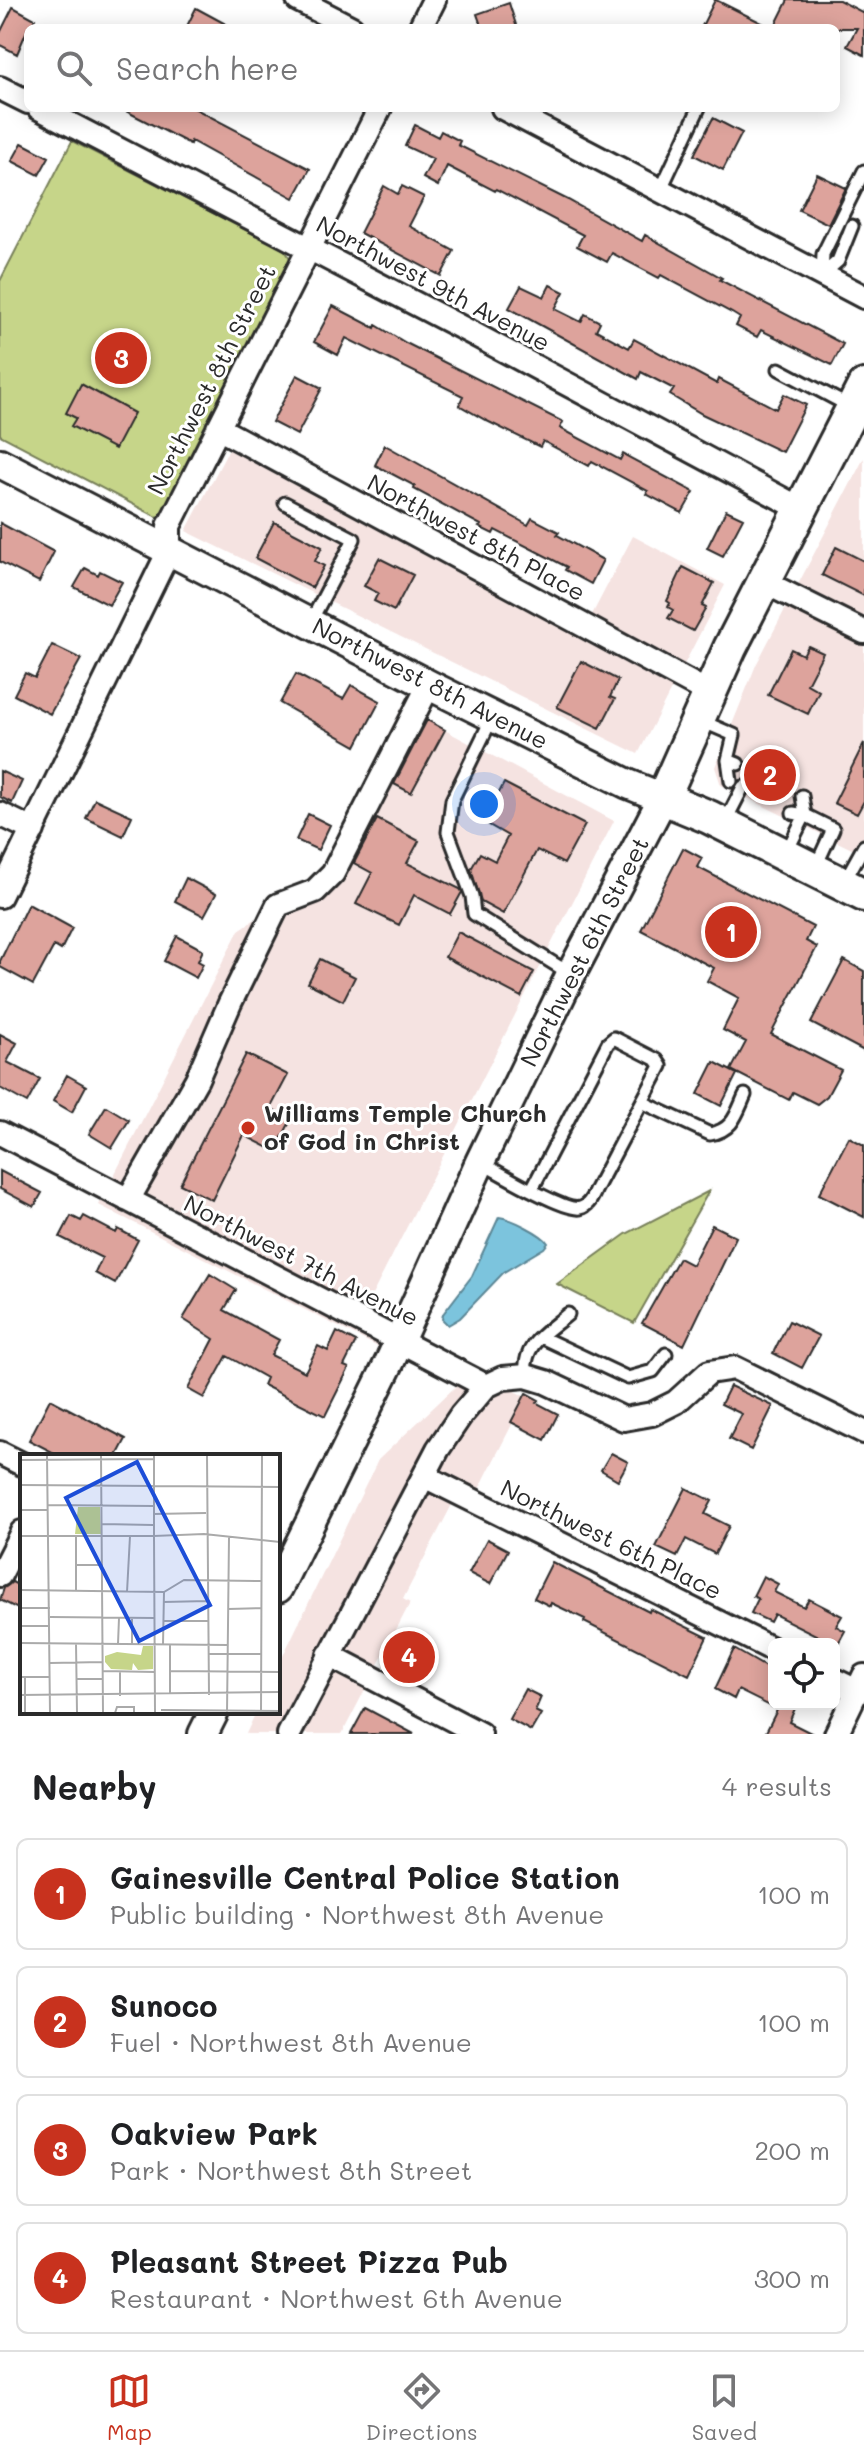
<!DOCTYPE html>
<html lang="en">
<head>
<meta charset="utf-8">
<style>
  body { margin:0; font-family:Mali,sans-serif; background:#f2f2f2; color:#202124 }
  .controls { position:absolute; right:24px; bottom:24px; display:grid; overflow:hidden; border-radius:12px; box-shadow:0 4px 20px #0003 }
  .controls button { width:72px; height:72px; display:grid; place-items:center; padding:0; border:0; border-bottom:2px solid #e0e0e0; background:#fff; color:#202124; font:40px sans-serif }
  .you { position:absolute; left:484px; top:804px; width:28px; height:28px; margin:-20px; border:6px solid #fff; border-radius:50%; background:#1a73e8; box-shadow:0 0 0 12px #1a73e833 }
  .badge { display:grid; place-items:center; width:52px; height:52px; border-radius:50%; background:#c8321e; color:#fff; font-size:26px; font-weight:700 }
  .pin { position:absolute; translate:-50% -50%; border:4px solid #fff; box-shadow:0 2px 8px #0006 }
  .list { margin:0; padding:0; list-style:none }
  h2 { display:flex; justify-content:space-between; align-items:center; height:104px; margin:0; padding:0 32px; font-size:34px }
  h2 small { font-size:26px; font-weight:400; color:#757577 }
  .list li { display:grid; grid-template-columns:52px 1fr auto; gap:24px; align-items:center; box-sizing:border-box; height:112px; margin:0 16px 16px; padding:0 16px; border:2px solid #e0e0e0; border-radius:12px }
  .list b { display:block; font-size:30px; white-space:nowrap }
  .list p { margin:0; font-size:26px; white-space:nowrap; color:#757577 }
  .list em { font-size:26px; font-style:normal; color:#757577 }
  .icon { flex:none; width:44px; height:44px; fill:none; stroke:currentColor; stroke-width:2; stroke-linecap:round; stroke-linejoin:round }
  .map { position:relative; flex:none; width:864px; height:1734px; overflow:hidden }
  .search { position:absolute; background:#fff; box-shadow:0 4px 20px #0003; left:24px; right:24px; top:24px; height:88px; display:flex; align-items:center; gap:20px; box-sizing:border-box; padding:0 28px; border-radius:12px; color:#757577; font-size:30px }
  .sheet { height:616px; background:#fff }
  nav { display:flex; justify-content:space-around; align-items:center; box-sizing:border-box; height:112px; border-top:2px solid #e0e0e0; background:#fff; font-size:22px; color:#757577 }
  nav a { display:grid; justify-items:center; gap:4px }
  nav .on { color:#c8321e }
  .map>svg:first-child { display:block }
</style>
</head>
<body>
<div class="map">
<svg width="864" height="1734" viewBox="0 0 864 1734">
  <rect width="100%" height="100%" fill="#fff"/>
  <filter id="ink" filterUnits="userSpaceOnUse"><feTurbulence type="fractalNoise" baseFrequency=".0125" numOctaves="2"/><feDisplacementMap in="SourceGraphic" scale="16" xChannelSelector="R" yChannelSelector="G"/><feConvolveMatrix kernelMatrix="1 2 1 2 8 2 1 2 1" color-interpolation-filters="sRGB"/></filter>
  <g filter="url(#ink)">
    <path fill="#f5e3e1" d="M230,447L583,632L633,536L725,585L638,754L186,531Z
      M864,458V855L721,785L715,767L756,665Z
      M402,707L614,821L367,1305L380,1348L99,1205L239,930L316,878Z
      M473,1370L526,1397L476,1495L456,1497L403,1599L410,1603L342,1734H246L256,1712H278V1666L378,1460Z"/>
    <path fill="#c6d589" stroke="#78805a" stroke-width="2" d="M72,141L284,249L290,258L289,266L164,513L159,518L0,435V281Z
      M709,1191L634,1323L557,1284L626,1234Z"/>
    <path fill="#7cc4dd" stroke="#5c8796" stroke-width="2" d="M499,1217C511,1218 542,1234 548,1243L544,1248L504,1272L460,1318L448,1325L442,1319L443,1314L472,1276Z"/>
    <path fill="#dda39c" stroke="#2b2b2b" stroke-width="2" d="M715,0H716L772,28H701Z
      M788,0H839L864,13V55L847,46L857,28H774Z
      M509,3L517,28H482L477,14Z
      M13,7L35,19L31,28H28L17,54L0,45V33Z
      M196,8L233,28H186Z
      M120,108H194L310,169L294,198L191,141L190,144Z
      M713,118L742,133L723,170L694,155Z
      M415,125L438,137L441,131L460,141L458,145L568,200L642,241L645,235L722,278L720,280L843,344L832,365L761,330L757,337L736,326L740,318L732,313L661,275L659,278L612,253L607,262L577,246L583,235L496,189L495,191L447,166L438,186L423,178L433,159L405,146Z
      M22,143L49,157L39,175L12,161Z
      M817,174L846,188L828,224L799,210Z
      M384,186L398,194L402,186L424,197L409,226L454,251L441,276L360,233Z
      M550,285L564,292L555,309L581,322L585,314L600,322L596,330L629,348L634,339L717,384L719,379L776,409L784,394L806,405L782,452L702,414L670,395L674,389L641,372L638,379L509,308L521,286L544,297Z
      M333,306L375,328L376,325L406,343L563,422L560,428L620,460L623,454L694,492L682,513L646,494L648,491L592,461L589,466L543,441L540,447L487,421L459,405L463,396L346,338L338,355L314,342Z
      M297,375L322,388L297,435L272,422Z
      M81,384L134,413L115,449L71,426L76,418L66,413Z
      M385,445L528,525L532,518L559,532L557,535L603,560L591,584L565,570L567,567L495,530L493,534L479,527L481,525L414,489L415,486L375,465Z
      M726,510L743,518L723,556L707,548Z
      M274,522L322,547L315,561L324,566L312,588L255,558Z
      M0,523L54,552L39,582L0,562Z
      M836,547L864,561V596L822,575Z
      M379,558L413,575L394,611L374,601L378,593L364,586Z
      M683,567L714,583L702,606L706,608L693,631L668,618L673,610L668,607L670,603L667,601Z
      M85,568L98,575L100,571L122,582L109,605L74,587Z
      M52,645L81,659L50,714L14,695L25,673L35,678Z
      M808,646L823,653L807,684L819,691L808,714L768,695L791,649L803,655Z
      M581,661L618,680L610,697L615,699L600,728L557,707Z
      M296,674L343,699L351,685L380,701L356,746L280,703Z
      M427,720L445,730L411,793L394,784Z
      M864,743V801L857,814L834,803Z
      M0,771L22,781L12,803L0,797Z
      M504,783L585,825L564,864L537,850L503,914L481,902L471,869L480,853L495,861L508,836L484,822Z
      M95,799L132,816L123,836L86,818Z
      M308,814L330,825L318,850L296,840Z
      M377,819L419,841L407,863L460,889L462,892L450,914L414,895L399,925L356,904L372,873L354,863Z
      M683,848L702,858L697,867L813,927L806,941L817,947L771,1034L841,1070L827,1096L817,1104L793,1092L789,1100L731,1070L746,1042L723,1030L739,998L707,981L714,968L641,930Z
      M186,878L216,894L204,916L175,901Z
      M28,904L72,928L61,950L54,946L33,985L0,967V961Z
      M458,932L534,972L521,997L445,957Z
      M177,936L203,950L198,961L203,964L196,978L164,961Z
      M320,959L355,977L343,1001L308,983Z
      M844,960L864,971V1051L811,1023Z
      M0,1034L17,1043L7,1062L40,1079L27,1103L0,1088Z
      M246,1054L288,1075L270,1109L291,1120L275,1151L244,1135L212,1200L180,1184Z
      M714,1062L737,1074L721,1106L698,1094Z
      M67,1075L86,1086L72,1112L53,1101Z
      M106,1106L129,1120L112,1148L89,1134Z
      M849,1137L864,1145V1217L819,1194Z
      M0,1171L42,1193L34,1207L0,1189Z
      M71,1216L81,1221L84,1216L116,1233L118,1229L138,1240L115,1284L95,1273L102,1258L60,1237Z
      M712,1225L736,1237L684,1345L642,1323L679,1258L692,1265Z
      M210,1274L236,1290L224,1310L279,1340L271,1355L305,1372L318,1346L328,1351L337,1332L356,1342L344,1366L349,1368L325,1416L263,1385L266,1378L227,1356L204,1398L188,1389L214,1339L183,1319Z
      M789,1321L819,1336L802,1368L773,1353Z
      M730,1386L773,1406L751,1450L729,1439L742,1414L721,1404Z
      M526,1393L539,1400L537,1403L558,1414L545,1440L511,1422Z
      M50,1399L126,1439L117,1456H60L29,1440Z
      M611,1453L628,1462L618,1480L601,1470Z
      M686,1488L712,1501L705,1514L729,1526L715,1554L686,1539L677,1557L656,1547Z
      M487,1539L508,1550L490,1584L469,1573Z
      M552,1562L649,1612L650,1609L707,1637L689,1675L584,1622L585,1619L551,1603L550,1606L534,1598Z
      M763,1576L778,1584L774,1592L804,1607L809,1599L842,1616L836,1626L845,1631L836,1647L834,1644L774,1614L770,1622L751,1613L758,1599L753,1596Z
      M12,1582L22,1587V1611L0,1600L4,1588Z
      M402,1632L433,1648L418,1677L387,1661Z
      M734,1649L774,1672V1708L738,1690L734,1699L715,1689Z
      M525,1689L541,1697L535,1711L541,1714L531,1731L509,1719Z
      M780,1704H797L789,1722L813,1734H765Z
      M365,1708L414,1734H351Z"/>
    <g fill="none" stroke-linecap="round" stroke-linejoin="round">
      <defs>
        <path id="service" d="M660,191L699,108
          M822,275L823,254L864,171
          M822,275L838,261L852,226
          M779,369L849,406
          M285,503L354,539L310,623
          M492,718L452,800L448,832L472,896L474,914L569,973
          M699,720L734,735L728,760L738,764
          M728,760L731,781
          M802,796L805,815L833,829L816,866
          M725,822L743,787
          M786,853L805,815L793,813
          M845,880L864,846
          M642,1102L710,1134C733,1130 736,1115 745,1095
          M480,1162C496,1171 566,1212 580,1208C589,1206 593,1196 596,1189L661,1066L657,1060L614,1038L608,1043L532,1189
          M541,1337L628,1378L653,1371L666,1354
          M526,1376C522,1344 546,1333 568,1314"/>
        <path id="minor" d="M298,0L352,28
          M420,28L434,0
          M0,88L28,102
          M39,108L470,332L801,509
          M503,108L864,297
          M218,428L709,693
          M764,582L864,632
          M0,814L33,830
          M0,896L169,551V526L380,108
          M0,1133L486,1386
          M128,1200L197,1079L230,1003L278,905L315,891L333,873L429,685
          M0,1453L22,1464
          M424,1476L774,1650
          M0,1575L22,1532
          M329,1655L480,1734
          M834,1680L857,1691
          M289,1734L438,1449L461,1415L486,1386L503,1378L526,1376L546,1382L624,1419L652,1414L676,1402L709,1372L735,1368L864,1432
          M836,1734L864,1676"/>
        <path id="tertiary" d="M0,463L429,685L628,784L663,798L571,974L480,1162L391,1359L278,1588
          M203,1734L214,1712"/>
        <path id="secondary" d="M864,386L730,648L663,798L709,817L864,895"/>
      </defs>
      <use href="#service" stroke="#2b2b2b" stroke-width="17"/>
      <use href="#minor" stroke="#2b2b2b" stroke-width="28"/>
      <use href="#tertiary" stroke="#2b2b2b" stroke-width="34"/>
      <use href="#secondary" stroke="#2b2b2b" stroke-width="38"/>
      <use href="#service" stroke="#fff" stroke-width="11"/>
      <use href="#minor" stroke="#fff" stroke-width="22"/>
      <use href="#tertiary" stroke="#fff" stroke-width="28"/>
      <use href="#secondary" stroke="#fff" stroke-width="32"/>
    </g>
  </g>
  <circle fill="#c8321e" stroke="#fff" stroke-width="3" cx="248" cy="1128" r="8"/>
  <g text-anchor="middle" stroke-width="6" stroke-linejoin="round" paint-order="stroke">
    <g font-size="24" fill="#2b2b2b" stroke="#fff">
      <text transform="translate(433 284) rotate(28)" y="8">Northwest 9th Avenue</text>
      <text transform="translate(212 380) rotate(-63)" y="8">Northwest 8th Street</text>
      <text transform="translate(476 538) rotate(28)" y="8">Northwest 8th Place</text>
      <text transform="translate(430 684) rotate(27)" y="8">Northwest 8th Avenue</text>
      <text transform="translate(585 952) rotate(-63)" y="8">Northwest 6th Street</text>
      <text transform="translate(301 1261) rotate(27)" y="8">Northwest 7th Avenue</text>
      <text transform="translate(611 1540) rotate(26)" y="8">Northwest 6th Place</text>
    </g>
    <g font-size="24" font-weight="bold" fill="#2b2b2b" stroke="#fff" text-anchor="start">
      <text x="264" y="1122">Williams Temple Church<tspan x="264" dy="28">of God in Christ</tspan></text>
    </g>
  </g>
  <g transform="translate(20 1454)">
    <rect width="260" height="260" fill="#fff"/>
    <path d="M58,53H80L81,80H55ZM123,192H133V215L118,216L113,209L112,216L91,215L85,208V202L97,198L121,201Z" fill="#c6d589"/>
    <path fill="none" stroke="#aaa" stroke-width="2" d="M27,1L30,259M81,1L83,259M134,1V82L184,80L260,88M187,1L189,241M0,6L134,5M0,31L260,33M27,51L133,52M0,56H27M133,60L186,59M82,70L133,71M0,82H134L135,259M56,111H83M0,136L144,138L164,126L241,127M56,137V82M107,138L110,82M143,148L188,147M0,154H30M208,155L241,154M30,163L135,164M112,164V190M143,167H188M0,172H30M0,189L208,191M56,189L57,259M98,190L99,164M143,191L144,138M189,200H241M30,209L83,208M83,217L135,218M150,217L260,218M0,223H30M57,225H83M150,239V191M0,241L260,238M100,242V217M141,256L260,257M5,259V223M95,259L97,253H114V259M207,259L209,83M241,259L242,1"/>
    <path fill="#1d4ed8" fill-opacity="0.15" stroke="#1d4ed8" stroke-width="4" d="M117,8L190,151L119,187L46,44Z"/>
    <rect width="260" height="260" fill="none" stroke="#2b2b2b" stroke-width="4"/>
  </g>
</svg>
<div class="controls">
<button><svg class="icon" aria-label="locate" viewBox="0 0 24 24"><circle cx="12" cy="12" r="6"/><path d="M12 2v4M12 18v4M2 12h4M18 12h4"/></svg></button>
</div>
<div class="you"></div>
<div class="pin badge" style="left:731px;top:932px">1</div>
<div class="pin badge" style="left:770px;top:775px">2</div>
<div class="pin badge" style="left:121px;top:358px">3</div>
<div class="pin badge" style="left:409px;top:1657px">4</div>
<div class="search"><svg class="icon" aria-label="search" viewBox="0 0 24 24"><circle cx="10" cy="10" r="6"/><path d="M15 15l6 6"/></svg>Search here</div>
</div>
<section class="sheet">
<h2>Nearby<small>4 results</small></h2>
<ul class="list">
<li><span class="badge">1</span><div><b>Gainesville Central Police Station</b><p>Public building · Northwest 8th Avenue</p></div><em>100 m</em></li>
<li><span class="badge">2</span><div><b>Sunoco</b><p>Fuel · Northwest 8th Avenue</p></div><em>100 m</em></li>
<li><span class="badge">3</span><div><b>Oakview Park</b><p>Park · Northwest 8th Street</p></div><em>200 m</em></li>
<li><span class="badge">4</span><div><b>Pleasant Street Pizza Pub</b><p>Restaurant · Northwest 6th Avenue</p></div><em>300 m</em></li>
</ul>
</section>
<nav>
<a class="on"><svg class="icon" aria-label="map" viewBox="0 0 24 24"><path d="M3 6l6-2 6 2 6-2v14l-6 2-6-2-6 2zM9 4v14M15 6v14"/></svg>Map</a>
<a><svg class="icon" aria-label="directions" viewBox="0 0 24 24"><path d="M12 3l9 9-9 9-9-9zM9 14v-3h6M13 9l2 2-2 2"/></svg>Directions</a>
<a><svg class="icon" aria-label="saved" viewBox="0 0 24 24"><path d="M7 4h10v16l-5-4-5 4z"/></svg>Saved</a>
</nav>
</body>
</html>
